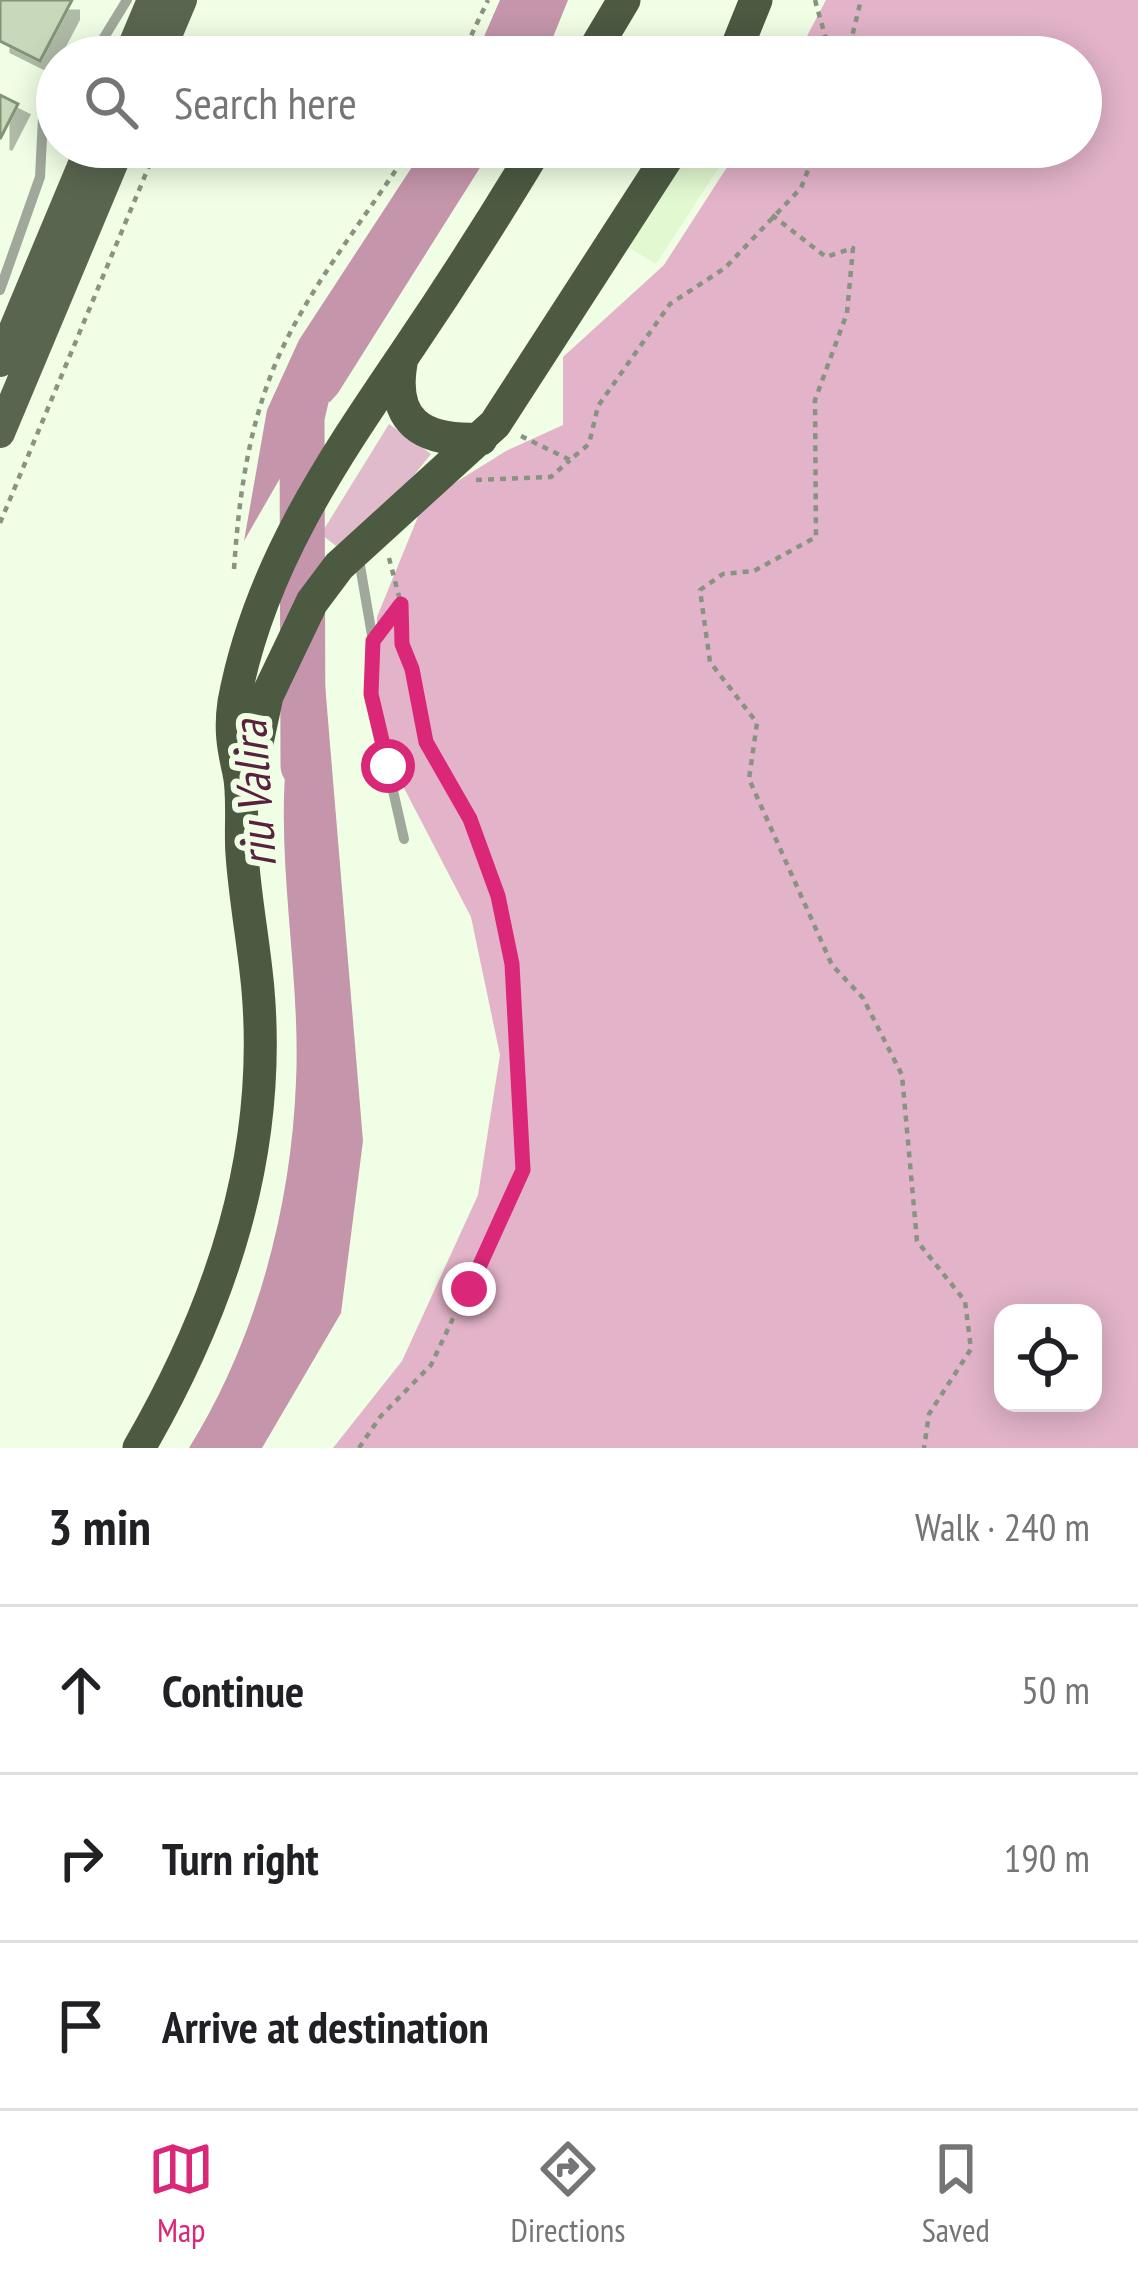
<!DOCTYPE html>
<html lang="en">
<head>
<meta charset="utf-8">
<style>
  body { margin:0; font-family:"PT Sans Narrow",sans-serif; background:#f2f2f2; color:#202124 }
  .controls { position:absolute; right:36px; bottom:36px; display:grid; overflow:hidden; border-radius:24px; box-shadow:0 6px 30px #0003 }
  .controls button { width:108px; height:108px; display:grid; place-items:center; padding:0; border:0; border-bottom:3px solid #e0e0e0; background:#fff; color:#202124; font:60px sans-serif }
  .stop { position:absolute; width:36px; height:36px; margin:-27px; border:9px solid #db2777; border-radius:50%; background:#fff }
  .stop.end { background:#db2777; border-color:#fff; box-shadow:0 3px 12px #0008 }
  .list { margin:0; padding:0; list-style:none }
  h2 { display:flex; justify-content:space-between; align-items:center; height:156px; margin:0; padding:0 48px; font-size:51px }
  h2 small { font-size:39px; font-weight:400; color:#757577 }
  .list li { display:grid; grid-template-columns:78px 1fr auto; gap:36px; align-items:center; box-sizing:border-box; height:168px; padding:0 48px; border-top:3px solid #e0e0e0 }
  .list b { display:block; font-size:45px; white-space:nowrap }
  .list em { font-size:39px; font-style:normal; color:#757577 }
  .icon { flex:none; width:66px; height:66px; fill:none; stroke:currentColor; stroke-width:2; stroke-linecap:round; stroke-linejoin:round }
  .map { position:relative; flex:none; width:1138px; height:1448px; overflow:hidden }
  .search { position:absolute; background:#fff; box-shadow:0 6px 30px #0003; left:36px; right:36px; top:36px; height:132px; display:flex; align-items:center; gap:30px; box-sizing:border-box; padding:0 42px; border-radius:66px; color:#757577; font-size:45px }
  .sheet { height:660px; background:#fff }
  nav { display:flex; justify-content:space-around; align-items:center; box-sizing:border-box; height:168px; border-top:3px solid #e0e0e0; background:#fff; font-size:33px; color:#757577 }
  nav a { display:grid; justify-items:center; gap:6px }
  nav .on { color:#db2777 }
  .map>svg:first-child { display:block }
</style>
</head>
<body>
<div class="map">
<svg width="1138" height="1448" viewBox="0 0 1138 1448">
  <defs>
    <filter id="shadow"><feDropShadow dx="11" dy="11" stdDeviation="0" flood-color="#0004"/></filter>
  </defs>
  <rect width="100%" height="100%" fill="#effee4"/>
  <path fill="#e1f8d0" d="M679,147H732L656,264L618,241Z"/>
  <path fill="#e0bbcc" d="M389,424L431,454L394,500L336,546L321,534Z"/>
  <path fill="#e3b3c9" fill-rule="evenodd" d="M826,0H1138V1448H333L402,1361L478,1195L500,1055L471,917L377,736V617L424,502L506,451L563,425V357L664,265L740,147H1081V57H796ZM1003,1313H1093V1403H1003Z"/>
  <path fill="#c495ab" d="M500,0H568L545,57H475Z
    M425,147H493L338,393L330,402L325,400L244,541L267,410L299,340Z
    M318,646L319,672H324L363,1141L341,1313L262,1448H189C256,1340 291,1209 296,1082C301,973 275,861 287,752C291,717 307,680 318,646Z"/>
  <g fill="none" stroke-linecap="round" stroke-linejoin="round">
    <path stroke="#c495ab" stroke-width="45" d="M303,766L302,417L310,383"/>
  </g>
  <path fill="#c7d9ba" stroke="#839477" stroke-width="3" filter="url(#shadow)" d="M0,0H72L40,61L0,41Z
    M0,95L18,104L0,139Z"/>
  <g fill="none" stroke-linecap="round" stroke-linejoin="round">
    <path stroke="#889480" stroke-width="4.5" stroke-dasharray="6 6" stroke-linecap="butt" d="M815,0L831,57
      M461,57L488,0
      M847,57L861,0
      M772,215L826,257L853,248L847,313L815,400L816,537L754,571L723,574L700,590L710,662L757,723L749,779L832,965L863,998L902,1075L917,1241L965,1301L971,1349L929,1414L924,1448
      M521,436L570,460L589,444L598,406L670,304L725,268L801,188L817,147
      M476,480L551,477L570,460
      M0,523L157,147
      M389,558L401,604
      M234,569C239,496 248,428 277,360C310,285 367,216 411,147
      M359,1448L380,1417L431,1365L523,1170L512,964L498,896L470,819L426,742L413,669L402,644L401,604L388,622"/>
    <path stroke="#a0a89b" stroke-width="10" d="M92,57L127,0
      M0,290L40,177L43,118L57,101
      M358,554L373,641L371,694L404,839"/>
    <path stroke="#59664f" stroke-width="30" d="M128,57L152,0
      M158,57L182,0
      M0,362L90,147
      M0,433L120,147"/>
    <path stroke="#4c5a42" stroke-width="33" d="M590,57L624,0
      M733,57L756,0
      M402,358C389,422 422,442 481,439
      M239,774L255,752L267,696L312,602L339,566L495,424L674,147
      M139,1448C221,1306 272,1155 258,990C254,944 245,899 242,854C240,829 244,797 239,773C233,747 230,729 234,702C259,566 334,458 410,346C454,281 496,215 537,147"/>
  </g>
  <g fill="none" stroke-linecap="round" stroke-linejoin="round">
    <path stroke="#db2777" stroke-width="15" d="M388,766L371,694L373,641L401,604L402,644L412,669L426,742L470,819L498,896L512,964L523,1170L469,1289"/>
  </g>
  <g text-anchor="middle" stroke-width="12" stroke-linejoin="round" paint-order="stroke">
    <g font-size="48" font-style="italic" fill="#59203f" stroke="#effee4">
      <text transform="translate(254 794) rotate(-94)" y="17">riu Valira</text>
    </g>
  </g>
</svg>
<div class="controls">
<button><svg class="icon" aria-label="locate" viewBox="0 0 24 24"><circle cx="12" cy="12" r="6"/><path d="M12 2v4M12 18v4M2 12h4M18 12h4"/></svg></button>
</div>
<div class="stop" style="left:388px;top:766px"></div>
<div class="stop end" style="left:469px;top:1289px"></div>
<div class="search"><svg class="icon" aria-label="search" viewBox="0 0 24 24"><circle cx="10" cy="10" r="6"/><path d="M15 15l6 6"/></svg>Search here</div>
</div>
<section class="sheet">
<h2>3 min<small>Walk · 240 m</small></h2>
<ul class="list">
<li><svg class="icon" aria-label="ahead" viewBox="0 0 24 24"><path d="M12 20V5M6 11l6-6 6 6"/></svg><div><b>Continue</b></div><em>50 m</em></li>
<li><svg class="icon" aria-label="right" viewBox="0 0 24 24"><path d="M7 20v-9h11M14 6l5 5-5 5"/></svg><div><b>Turn right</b></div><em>190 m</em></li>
<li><svg class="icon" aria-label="arrive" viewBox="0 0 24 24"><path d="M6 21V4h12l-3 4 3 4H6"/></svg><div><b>Arrive at destination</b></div></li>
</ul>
</section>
<nav>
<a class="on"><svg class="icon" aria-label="map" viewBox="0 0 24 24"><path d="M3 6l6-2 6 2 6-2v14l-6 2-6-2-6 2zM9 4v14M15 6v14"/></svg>Map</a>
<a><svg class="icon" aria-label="directions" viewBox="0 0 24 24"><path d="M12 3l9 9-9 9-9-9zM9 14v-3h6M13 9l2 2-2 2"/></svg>Directions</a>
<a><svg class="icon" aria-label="saved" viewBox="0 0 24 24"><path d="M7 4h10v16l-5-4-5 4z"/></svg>Saved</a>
</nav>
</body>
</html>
